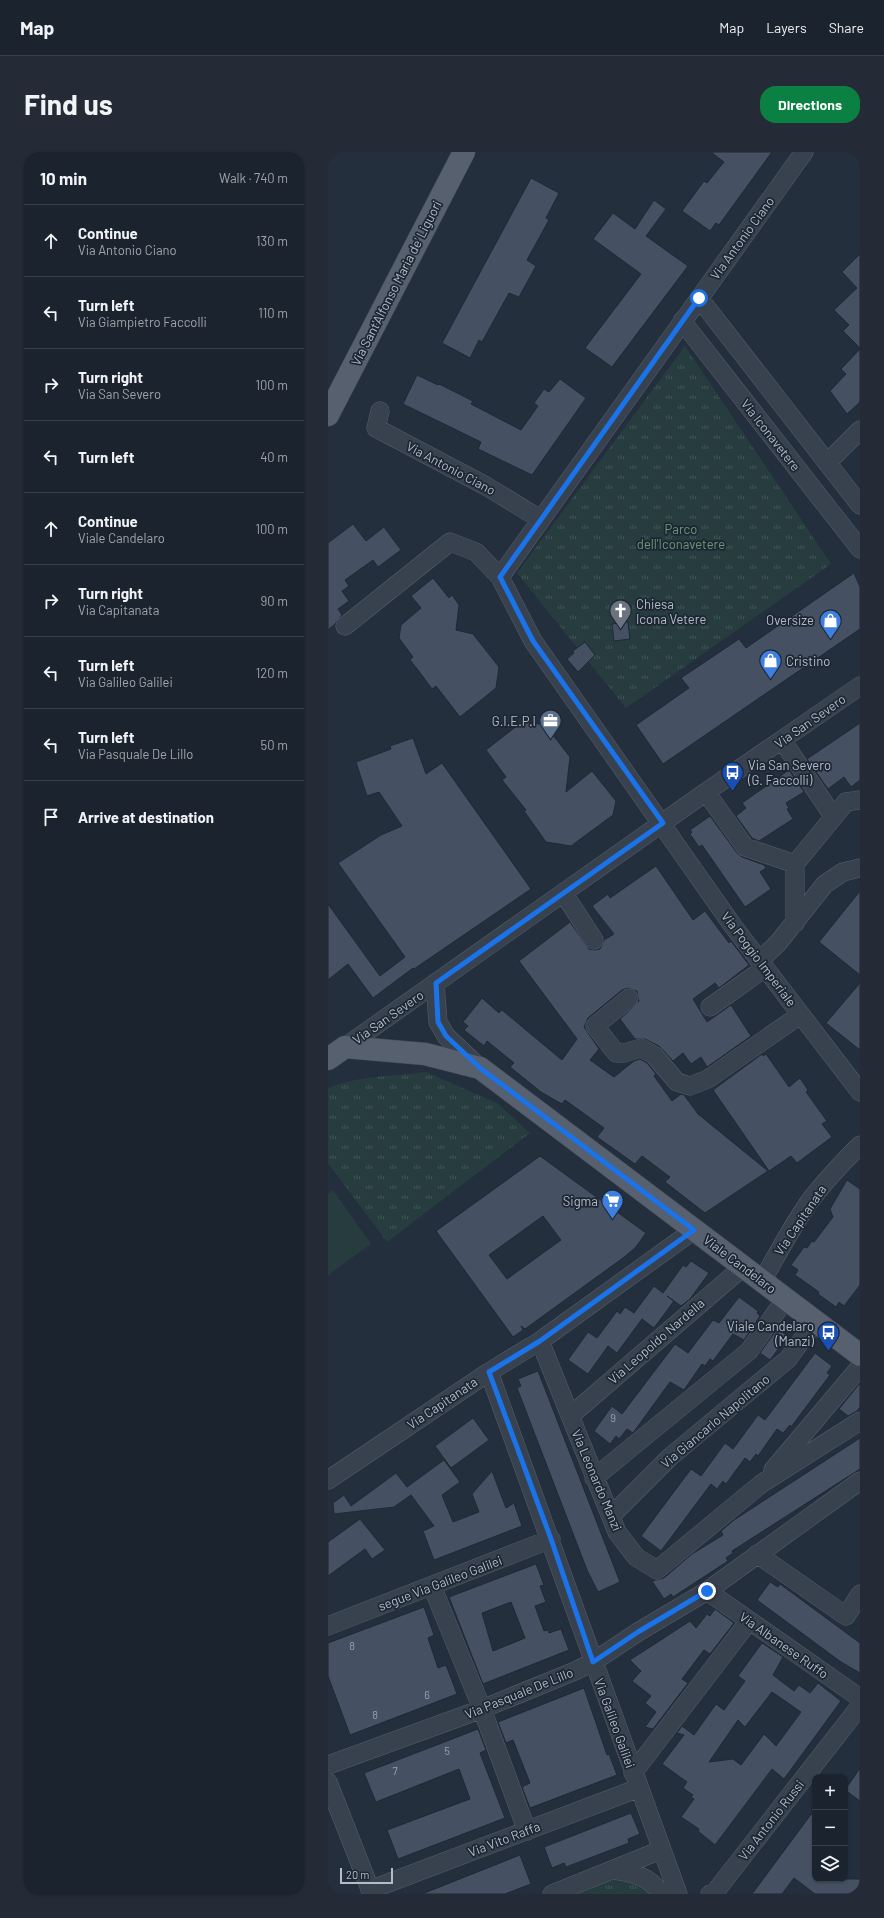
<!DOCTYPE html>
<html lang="en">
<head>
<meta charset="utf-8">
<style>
  body { margin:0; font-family:Barlow,sans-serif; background:#242b36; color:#f1f3f6 }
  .controls { position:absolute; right:12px; bottom:12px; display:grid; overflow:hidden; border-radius:8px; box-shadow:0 1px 3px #0004 }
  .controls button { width:36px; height:36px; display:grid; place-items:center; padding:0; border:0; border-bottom:1px solid #39404a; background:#1b232e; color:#f1f3f6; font:20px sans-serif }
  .scale { position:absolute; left:12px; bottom:10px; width:53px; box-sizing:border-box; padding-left:4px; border:2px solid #b4bcc9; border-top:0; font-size:11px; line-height:14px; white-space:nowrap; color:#b4bcc9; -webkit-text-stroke:3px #1d2633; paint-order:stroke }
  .stop { position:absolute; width:12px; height:12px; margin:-9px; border:3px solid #1a73e8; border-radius:50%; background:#fff }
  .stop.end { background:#1a73e8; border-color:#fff; box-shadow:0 1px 4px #0008 }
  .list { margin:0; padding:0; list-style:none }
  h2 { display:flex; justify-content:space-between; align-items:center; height:52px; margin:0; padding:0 16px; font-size:17px }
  h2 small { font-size:13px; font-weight:400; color:#a0a4aa }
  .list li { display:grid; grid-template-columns:26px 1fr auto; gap:12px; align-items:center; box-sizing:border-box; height:72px; padding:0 16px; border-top:1px solid #39404a }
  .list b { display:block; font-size:15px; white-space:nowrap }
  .list p { margin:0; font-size:13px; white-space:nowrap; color:#a0a4aa }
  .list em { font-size:13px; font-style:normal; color:#a0a4aa }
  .icon { flex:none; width:22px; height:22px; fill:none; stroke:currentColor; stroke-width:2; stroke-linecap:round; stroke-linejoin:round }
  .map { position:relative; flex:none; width:532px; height:1742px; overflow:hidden; border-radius:16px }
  header { display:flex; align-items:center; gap:24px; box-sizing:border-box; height:56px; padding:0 20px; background:#1b232e; border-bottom:1px solid #39404a }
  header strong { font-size:19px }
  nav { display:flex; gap:22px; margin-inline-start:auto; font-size:14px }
  .intro { display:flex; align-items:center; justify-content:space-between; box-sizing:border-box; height:96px; padding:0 24px }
  h1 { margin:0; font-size:28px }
  .button { padding:10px 18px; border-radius:16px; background:#0b8043; color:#fff; font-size:14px; font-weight:700 }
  main { display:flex; gap:24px; padding:0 24px }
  aside { flex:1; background:#1b232e; border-radius:16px; box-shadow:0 1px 3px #0004 }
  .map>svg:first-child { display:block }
</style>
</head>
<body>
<header>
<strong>Map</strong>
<nav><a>Map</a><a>Layers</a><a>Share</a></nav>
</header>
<div class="intro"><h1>Find us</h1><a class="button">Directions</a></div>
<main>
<aside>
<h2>10 min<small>Walk · 740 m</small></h2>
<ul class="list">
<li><svg class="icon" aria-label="ahead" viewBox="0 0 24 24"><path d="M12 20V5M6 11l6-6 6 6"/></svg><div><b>Continue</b><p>Via Antonio Ciano</p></div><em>130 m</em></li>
<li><svg class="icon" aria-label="left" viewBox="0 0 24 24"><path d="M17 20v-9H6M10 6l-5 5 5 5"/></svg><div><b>Turn left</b><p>Via Giampietro Faccolli</p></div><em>110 m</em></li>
<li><svg class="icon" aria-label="right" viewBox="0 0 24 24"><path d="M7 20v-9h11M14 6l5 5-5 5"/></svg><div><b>Turn right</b><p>Via San Severo</p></div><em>100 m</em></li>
<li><svg class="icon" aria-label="left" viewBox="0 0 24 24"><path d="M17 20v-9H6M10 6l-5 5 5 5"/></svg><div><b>Turn left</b></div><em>40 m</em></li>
<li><svg class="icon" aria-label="ahead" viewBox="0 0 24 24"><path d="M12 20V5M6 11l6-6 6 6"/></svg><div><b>Continue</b><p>Viale Candelaro</p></div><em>100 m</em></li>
<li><svg class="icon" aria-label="right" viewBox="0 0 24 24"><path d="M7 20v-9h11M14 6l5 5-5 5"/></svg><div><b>Turn right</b><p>Via Capitanata</p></div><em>90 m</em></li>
<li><svg class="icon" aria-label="left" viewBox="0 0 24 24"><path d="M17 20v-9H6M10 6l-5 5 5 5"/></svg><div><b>Turn left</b><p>Via Galileo Galilei</p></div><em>120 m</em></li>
<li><svg class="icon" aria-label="left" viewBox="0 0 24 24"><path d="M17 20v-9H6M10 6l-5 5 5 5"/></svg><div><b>Turn left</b><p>Via Pasquale De Lillo</p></div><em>50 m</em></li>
<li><svg class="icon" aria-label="arrive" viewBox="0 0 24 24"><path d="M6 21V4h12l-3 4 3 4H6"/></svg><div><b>Arrive at destination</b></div></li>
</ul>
</aside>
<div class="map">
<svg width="532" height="1742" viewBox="0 0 532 1742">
  <defs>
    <pattern id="park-tufts" width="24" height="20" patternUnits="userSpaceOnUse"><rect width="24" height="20" fill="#263c3f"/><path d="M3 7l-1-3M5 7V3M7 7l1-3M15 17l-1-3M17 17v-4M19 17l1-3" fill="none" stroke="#435659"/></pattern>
  </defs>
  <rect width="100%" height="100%" fill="#242f3e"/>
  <path fill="url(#park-tufts)" d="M357,194L503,412L298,556L189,421Z
    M98,920L169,951L202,981L59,1090L0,1011V936C28,924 68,924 98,920Z
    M298,1726L327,1742H244L281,1727Z"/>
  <path fill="#263c3f" d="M5,1038L43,1092L0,1123V1042Z"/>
  <path fill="#455162" stroke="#1f2835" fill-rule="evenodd" d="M383,0H444L391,73L388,71L382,79L354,59L376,29L379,31L396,10Z
    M203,26L231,41L218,66L221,68L199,108L208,114L191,145L181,141L154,190L151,188L142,206L114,191Z
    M326,48L338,57L318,84L360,114L284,215L257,196L313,122L265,87L285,61L307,77Z
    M532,102V196L515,179L521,173L506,158L529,136L514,120Z
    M532,197V250L519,262L502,239L518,222L513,217Z
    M89,223L110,233L111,232L145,249L143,252L193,278L210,254L206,251L216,237L221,240L232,227L258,246L204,323L150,297L153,290L75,252Z
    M25,372L38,389L56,375L73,398L50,415L45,408L17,428L21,434L14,439L21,449L10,457L14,463L7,472L0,478V391Z
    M526,421L532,435V477L335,612L308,573L361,536L353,526L411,487L418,496Z
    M105,426L121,446L124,443L131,453L128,478L145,482L171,515L168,536L132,565L108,534L104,537L90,518L82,508L85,505L71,486L73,473L93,456L83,444Z
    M300,470L302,487L286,489L284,472Z
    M257,490L267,503L250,520L239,507L246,501L245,499Z
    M195,569L217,573L242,605L238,640L264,619L288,649L285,663L243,694L218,690L196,659L198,658L174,628L178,625L158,598Z
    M532,571V628L523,635L516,625L500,637L479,607Z
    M85,586L98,622L114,611L203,737L86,817L85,816L45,846L20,812L0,828V752L52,824L77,805L10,711L53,683L74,674L51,640L39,644L28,610L63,597L62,594Z
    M461,618L476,640L458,651L461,656L459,657L465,667L431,689L424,686L408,664L418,656L414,651Z
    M382,664L409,701L414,705L436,713L438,716L432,720L443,737L417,755L374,693L371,695L362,682L364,680L362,678Z
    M328,714L365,768L377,759L401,791L403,789L421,813L391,836L387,831L365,847L379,870L403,853L423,884L379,915L373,905L363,912L355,901L345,909L331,894L317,887H307L292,867L311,849L309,839L300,836L294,838L260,866L256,875L271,897L262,908L286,925L306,909L312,907L319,911L328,922L326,924L344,949L353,942L356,943L370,962L440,1019L377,1061L337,1030L342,1025L314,1004L307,1012L269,985L276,976L237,948L234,952L213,940L182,915L186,911L159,889L156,894L136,878L140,874L135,870L154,846L171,861L174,858L234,908L249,887L191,809L242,770L261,797L267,798L272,797L276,788L286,782L264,754L280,742L282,746Z
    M532,739V823L491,790Z
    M532,831V898L498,871Z
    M434,902L435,904L438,902L461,935L472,926L480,938L478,940L499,969L494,972L504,985L469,1011L463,1004L441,1019L385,938Z
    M212,1004L318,1081L307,1096L295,1106L197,1177L193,1174L195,1178L185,1185L108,1079ZM215,1064L233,1088L179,1127L161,1103Z
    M519,1028L532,1037V1133L516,1154L511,1150L508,1155L490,1142L491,1140L467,1123L470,1118L463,1113L476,1095L479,1096L484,1089L486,1090L505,1065L502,1057Z
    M363,1109L381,1121L362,1147L353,1154L339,1144L346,1149L326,1176L314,1167L289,1201L280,1194L260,1222L240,1208L260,1180L269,1186L289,1159L292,1162L297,1155L306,1161L326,1134L335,1141L355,1113L358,1115Z
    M411,1145L430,1159L429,1161L432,1164L416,1188L405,1182L385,1209L382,1207L377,1214L374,1212L356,1238L342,1230L305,1281L299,1277L291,1287L288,1284L282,1292L266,1279L284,1254L294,1262L347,1192L360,1201L385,1168L391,1171Z
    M449,1177L460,1184L442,1208L432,1201Z
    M487,1201L504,1214L499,1221L502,1223L463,1275L462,1273L455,1281L449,1277L430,1304L428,1302L422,1310L417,1306L398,1332L395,1329L389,1337L383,1332L333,1399L313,1384L363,1317L373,1324L397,1291L405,1297L430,1263L437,1268Z
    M210,1219L292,1430L270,1440L259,1418L189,1236L193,1234L190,1227Z
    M532,1231V1255L529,1259L520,1264L511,1257Z
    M145,1266L161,1288L123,1316L107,1294Z
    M532,1286V1317L404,1399L405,1401L398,1406L400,1409L345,1445L343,1442L336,1447L324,1429L336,1426L364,1402L395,1383L393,1379L406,1368Z
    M116,1308L132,1330L114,1343L125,1370L151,1360L144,1342L164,1319L178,1356L186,1351L194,1374L106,1408L95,1379L106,1374L83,1343L66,1355L6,1362L5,1351L16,1343L23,1354L68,1321L79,1335Z
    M32,1367L57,1398L44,1407L37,1397L0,1424V1390Z
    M208,1412L216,1433L212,1434L218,1450L207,1454L216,1479L220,1478L221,1481L233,1477L241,1498L155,1532L121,1445ZM183,1450L197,1486L165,1499L154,1461Z
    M442,1430L450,1435L452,1432L532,1491V1521L513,1510L429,1448Z
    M96,1455L106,1483L100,1486L110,1516L118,1513L129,1542L22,1583L0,1524V1491Z
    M387,1457L406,1471L382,1502L376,1498L354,1527L360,1531L325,1577L317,1575L328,1560L317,1551L323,1544L304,1529L313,1519L302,1508L362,1469L368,1476L379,1462L382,1464Z
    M434,1491L455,1505L445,1523L466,1539L471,1533L482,1541L490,1531L513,1549L456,1627L444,1617L387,1693L370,1679L371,1677L353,1665L366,1647L363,1645L365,1643L355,1636L359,1630L334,1612L356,1583L349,1581L354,1574L366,1583L388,1552L396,1558L417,1529L410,1524ZM444,1540L473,1560L448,1594L436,1582L413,1613L405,1607L381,1610L410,1568L417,1575Z
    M256,1536L279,1603L281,1602L289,1623L202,1656L194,1635L202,1631L185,1588L178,1591L170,1570Z
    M150,1577L158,1598L152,1601L177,1666L70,1707L59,1678L142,1647L131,1617L48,1650L36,1621Z
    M532,1616V1649L517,1638Z
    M487,1657V1727H532V1742H487L466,1726L454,1742H424Z
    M303,1661L312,1682L300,1687L301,1691L238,1715L236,1711L224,1716L216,1695Z
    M192,1703L203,1732L177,1742H94Z"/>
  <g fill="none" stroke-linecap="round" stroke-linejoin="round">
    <defs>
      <path id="minor" d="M371,146L532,353
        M354,169L532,397
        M52,259L48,276L158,334L212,367
        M499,311L532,278
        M172,425L476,0
        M17,474L122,390L148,400L172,425L205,489L405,774L532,940
        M454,588L505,664
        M378,640L417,695L467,712
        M236,742L266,788
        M467,771V712L518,650L532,648
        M431,809L450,791L497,732L515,720L532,716
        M107,831L110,870L118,884L152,916
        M301,846L267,874L288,901H296L313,896L326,903L349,930L362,934L380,927L472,863
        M382,855L437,816
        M17,895L378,640L532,534
        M434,1129C449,1103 463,1076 481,1050C496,1030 514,1011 532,993
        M212,1189L289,1380L308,1405L329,1418L433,1332L532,1269
        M161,1220L350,1742
        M242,1264L415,1115
        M445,1318L532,1215
        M266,1326L421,1199L458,1146
        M0,1328L161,1220L212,1189L366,1078
        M283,1364L342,1305L460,1207L487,1170
        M429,1402L518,1464L532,1442
        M104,1434L154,1557L199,1679
        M379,1439L532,1546
        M0,1474L223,1387
        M0,1613L154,1557L247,1519L265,1510L310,1480L379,1439L532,1329
        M305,1621L421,1469
        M0,1630L44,1742
        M286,1718C305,1721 322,1724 333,1742
        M42,1738L311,1636
        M224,1742L333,1698
        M382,1742L387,1740L532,1554"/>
      <path id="major" d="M0,263L136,0
        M0,907L17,895L97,902L152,916L532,1203"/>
    </defs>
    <use href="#minor" stroke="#565f6c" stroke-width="19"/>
    <use href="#major" stroke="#414a57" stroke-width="23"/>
    <use href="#minor" stroke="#38414e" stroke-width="18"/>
    <use href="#major" stroke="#56606e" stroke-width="22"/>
  </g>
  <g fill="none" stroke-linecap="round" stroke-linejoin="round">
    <path stroke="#1a73e8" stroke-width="5" d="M371,146L172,425L205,489L335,671L108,831L110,870L118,884L152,916L366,1078L212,1189L161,1220L223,1387L265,1510L310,1480L379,1439"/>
  </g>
  <defs>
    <symbol id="church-pin" viewBox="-11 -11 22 30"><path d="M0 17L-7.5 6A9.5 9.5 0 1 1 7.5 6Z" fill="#6b7280" stroke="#1d2633"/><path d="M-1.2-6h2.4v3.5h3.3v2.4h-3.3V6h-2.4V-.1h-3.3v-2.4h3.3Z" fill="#fff"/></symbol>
    <symbol id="shop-pin" viewBox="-11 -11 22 30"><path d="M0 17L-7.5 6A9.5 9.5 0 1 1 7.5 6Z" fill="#3f7fe0" stroke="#1d2633"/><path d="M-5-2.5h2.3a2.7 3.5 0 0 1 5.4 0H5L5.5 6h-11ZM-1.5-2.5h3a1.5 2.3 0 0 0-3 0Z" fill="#fff"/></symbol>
    <symbol id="office-pin" viewBox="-11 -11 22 30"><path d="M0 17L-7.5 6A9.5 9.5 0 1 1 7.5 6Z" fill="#5c6f8a" stroke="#1d2633"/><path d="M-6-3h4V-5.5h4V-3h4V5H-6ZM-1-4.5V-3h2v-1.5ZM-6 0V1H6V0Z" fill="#fff"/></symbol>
    <symbol id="bus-pin" viewBox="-11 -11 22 30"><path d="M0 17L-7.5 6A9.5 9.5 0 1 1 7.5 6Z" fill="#1a4fb4" stroke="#1d2633"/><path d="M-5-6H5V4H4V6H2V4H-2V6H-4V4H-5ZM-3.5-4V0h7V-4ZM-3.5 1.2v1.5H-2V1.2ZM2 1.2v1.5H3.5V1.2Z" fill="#fff"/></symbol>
    <symbol id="supermarket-pin" viewBox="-11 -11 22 30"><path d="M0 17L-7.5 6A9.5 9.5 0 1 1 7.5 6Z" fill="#3f7fe0" stroke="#1d2633"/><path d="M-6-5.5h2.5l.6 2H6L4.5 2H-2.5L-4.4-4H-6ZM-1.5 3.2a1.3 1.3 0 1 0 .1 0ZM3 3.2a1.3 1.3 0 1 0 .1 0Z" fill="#fff"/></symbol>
  </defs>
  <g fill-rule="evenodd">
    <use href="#church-pin" x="280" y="446" width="25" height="34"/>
    <use href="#shop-pin" x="490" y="456" width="25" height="34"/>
    <use href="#shop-pin" x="430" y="496" width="25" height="34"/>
    <use href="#office-pin" x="210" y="556" width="25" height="34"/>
    <use href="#bus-pin" x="392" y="608" width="25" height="34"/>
    <use href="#supermarket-pin" x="272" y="1036" width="25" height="34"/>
    <use href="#bus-pin" x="488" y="1168" width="25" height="34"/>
  </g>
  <g text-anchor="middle" stroke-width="3.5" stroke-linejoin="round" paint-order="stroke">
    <g font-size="11" fill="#98a1af">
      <text x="285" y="1270">9</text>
      <text x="24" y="1498">8</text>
      <text x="99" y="1547">6</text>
      <text x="47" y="1567">8</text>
      <text x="119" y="1603">5</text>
      <text x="67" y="1623">7</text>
    </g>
    <g font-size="13" fill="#b4bcc9" stroke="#1d2633">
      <text transform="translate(414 86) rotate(-54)" y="5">Via Antonio Ciano</text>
      <text transform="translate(68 131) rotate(-63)" y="5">Via Sant'Alfonso Maria de' Liguori</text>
      <text transform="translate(443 283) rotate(52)" y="5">Via Iconavetere</text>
      <text transform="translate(123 316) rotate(28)" y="5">Via Antonio Ciano</text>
      <text transform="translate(482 569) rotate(-35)" y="5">Via San Severo</text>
      <text transform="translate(431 807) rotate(53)" y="5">Via Poggio Imperiale</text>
      <text transform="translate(60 865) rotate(-35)" y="5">Via San Severo</text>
      <text transform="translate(472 1068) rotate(-56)" y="5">Via Capitanata</text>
      <text transform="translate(412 1112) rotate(37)" y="5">Viale Candelaro</text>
      <text transform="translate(328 1189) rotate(-41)" y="5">Via Leopoldo Nardella</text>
      <text transform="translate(114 1251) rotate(-34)" y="5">Via Capitanata</text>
      <text transform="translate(387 1269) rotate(-40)" y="5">Via Giancarlo Napolitano</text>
      <text transform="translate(269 1328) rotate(67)" y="5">Via Leonardo Manzi</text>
      <text transform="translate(112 1431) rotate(-21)" y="5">segue Via Galileo Galilei</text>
      <text transform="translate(456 1493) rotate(35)" y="5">Via Albanese Ruffo</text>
      <text transform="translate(191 1541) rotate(-22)" y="5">Via Pasquale De Lillo</text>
      <text transform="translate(287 1571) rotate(70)" y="5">Via Galileo Galilei</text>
      <text transform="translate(443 1668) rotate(-52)" y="5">Via Antonio Russi</text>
      <text transform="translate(176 1687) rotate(-21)" y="5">Via Vito Raffa</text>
    </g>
    <g font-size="13" fill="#6b9a76" stroke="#1d2633">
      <text x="353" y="382">Parco<tspan x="353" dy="15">dell'Iconavetere</tspan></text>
    </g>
    <g font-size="13" fill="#b4bcc9" stroke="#1d2633" text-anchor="end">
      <text x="308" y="457" text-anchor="start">Chiesa<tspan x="308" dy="15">Icona Vetere</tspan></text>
      <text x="486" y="473">Oversize</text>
      <text x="458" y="514" text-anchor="start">Cristino</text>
      <text x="208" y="574">G.I.E.P.I</text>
      <text x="420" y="618" text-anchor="start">Via San Severo<tspan x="420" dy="15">(G. Faccolli)</tspan></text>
      <text x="270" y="1054">Sigma</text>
      <text x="486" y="1179">Viale Candelaro<tspan x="486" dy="15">(Manzi)</tspan></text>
    </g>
  </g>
</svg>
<div class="controls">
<button>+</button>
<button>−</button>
<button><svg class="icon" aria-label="layers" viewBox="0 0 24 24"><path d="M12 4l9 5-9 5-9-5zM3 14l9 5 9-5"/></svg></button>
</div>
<div class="scale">20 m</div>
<div class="stop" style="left:371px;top:146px"></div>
<div class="stop end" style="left:379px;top:1439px"></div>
</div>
</main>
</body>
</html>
